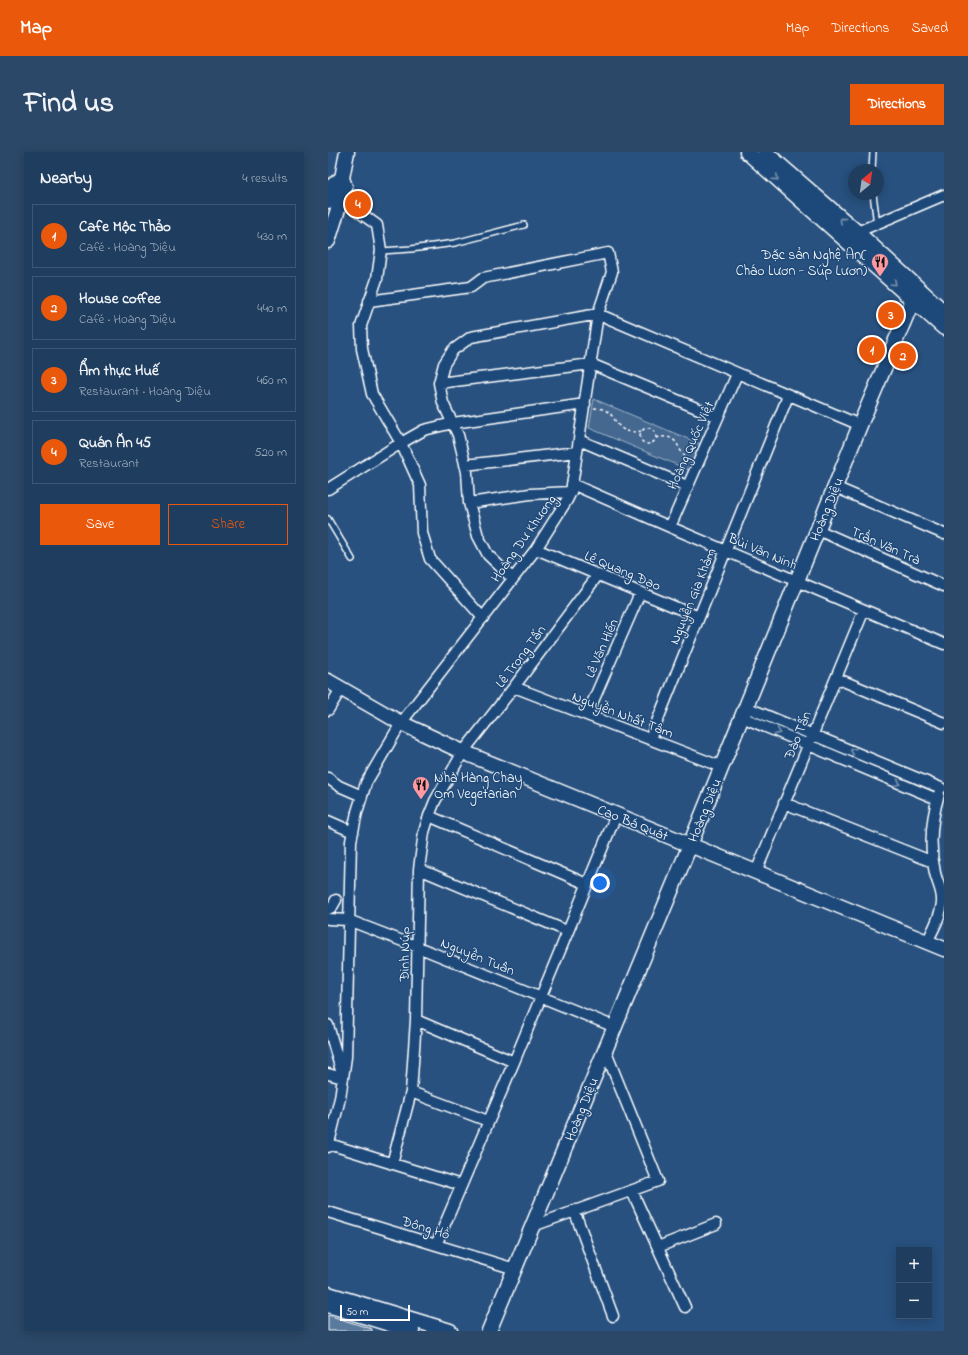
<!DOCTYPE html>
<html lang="en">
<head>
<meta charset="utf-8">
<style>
  body { margin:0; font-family:"Indie Flower",sans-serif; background:#2b4868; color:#f1f3f6 }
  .controls { position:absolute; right:12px; bottom:12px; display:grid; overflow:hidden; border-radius:0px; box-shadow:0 2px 10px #0003 }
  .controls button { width:36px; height:36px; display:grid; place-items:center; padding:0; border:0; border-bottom:1px solid #3c5674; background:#1e3d5f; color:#f1f3f6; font:20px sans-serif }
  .compass { position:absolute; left:520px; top:12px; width:36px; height:36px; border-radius:50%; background:#1e3d5f; box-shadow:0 2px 10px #0003; rotate:29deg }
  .scale { position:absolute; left:12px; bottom:10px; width:70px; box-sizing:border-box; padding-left:4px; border:2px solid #fff; border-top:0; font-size:11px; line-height:14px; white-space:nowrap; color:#fff; -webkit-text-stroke:3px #1f4a7a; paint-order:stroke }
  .you { position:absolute; left:272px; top:731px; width:14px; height:14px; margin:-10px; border:3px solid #fff; border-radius:50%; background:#1a73e8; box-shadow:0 0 0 6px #1a73e833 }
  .badge { display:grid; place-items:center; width:26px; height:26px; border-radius:50%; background:#ea580c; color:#fff; font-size:13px; font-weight:700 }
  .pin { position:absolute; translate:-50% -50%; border:2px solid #fff; box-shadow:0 1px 4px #0006 }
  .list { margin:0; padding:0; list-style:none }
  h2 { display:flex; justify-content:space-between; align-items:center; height:52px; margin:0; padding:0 16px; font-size:17px }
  h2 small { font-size:13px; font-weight:400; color:#a1aebd }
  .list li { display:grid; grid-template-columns:26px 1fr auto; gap:12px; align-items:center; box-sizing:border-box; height:64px; margin:0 8px 8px; padding:0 8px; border:1px solid #3c5674; border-radius:0px }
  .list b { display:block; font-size:15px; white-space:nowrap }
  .list p { margin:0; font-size:13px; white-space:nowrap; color:#a1aebd }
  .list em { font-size:13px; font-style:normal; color:#a1aebd }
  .actions { display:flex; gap:8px; padding:12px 16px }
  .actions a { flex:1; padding:9px 0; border:1px solid #ea580c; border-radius:0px; text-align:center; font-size:14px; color:#ea580c }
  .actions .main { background:#ea580c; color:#fff }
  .map { position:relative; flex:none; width:616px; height:1179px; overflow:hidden; border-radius:0px }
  header { display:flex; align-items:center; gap:24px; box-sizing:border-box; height:56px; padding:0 20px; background:#ea580c; color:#fff }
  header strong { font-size:19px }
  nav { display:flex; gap:22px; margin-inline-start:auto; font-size:14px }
  .intro { display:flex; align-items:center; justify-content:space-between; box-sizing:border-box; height:96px; padding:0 24px }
  h1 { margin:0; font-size:28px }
  .button { padding:10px 18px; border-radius:0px; background:#ea580c; color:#fff; font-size:14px; font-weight:700 }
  main { display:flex; gap:24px; padding:0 24px }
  aside { flex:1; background:#1e3d5f; border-radius:0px; box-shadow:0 2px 10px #0003 }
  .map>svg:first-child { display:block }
</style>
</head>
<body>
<header>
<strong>Map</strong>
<nav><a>Map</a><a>Directions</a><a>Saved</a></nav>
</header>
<div class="intro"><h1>Find us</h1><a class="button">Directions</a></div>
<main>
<aside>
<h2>Nearby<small>4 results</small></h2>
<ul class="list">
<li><span class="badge">1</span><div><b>Cafe Mộc Thảo</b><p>Café · Hoàng Diệu</p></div><em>430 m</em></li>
<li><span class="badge">2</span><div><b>House coffee</b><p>Café · Hoàng Diệu</p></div><em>440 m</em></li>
<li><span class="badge">3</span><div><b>Ẩm thực Huế</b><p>Restaurant · Hoàng Diệu</p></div><em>460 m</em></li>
<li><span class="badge">4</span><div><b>Quán Ăn 45</b><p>Restaurant</p></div><em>520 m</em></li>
</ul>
<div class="actions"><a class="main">Save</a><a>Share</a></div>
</aside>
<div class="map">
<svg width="616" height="1179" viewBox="0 0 616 1179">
  <rect width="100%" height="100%" fill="#28517f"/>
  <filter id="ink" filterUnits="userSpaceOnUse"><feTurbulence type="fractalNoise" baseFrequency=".025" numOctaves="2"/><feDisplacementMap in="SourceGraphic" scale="8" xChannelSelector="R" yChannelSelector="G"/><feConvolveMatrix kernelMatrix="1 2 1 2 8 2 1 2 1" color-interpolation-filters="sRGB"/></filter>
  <g filter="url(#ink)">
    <path fill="#446890" stroke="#a2b4c8" d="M266,247L372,292L361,318L261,276Z"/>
    <path fill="#5a7a9d" stroke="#fff" d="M0,1163L44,1177V1179H0Z"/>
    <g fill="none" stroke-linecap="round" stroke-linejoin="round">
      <defs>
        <path id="lane" d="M544,18L545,0
          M545,42L549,72
          M53,99L83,97L127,91L196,73
          M0,367L24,407"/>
        <path id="street" d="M14,48L49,73L53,98L49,127L33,174L34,197L44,242L73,291L92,333L94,381L102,407L155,466
          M525,84L529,80L616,43
          M111,231L263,212L390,265
          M251,288L359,334
          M137,313L249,300
          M244,332L342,375L616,492
          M507,335L616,382
          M0,337L73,291L96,278L125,271L257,252
          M141,351L202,342L243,340
          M342,375L409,222
          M490,378L616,434
          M208,397L371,465
          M185,427L160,403L150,384L141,351L139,320L130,283L115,251L111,231L116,212L125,198L143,185L270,162L532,273
          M508,526L616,571
          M186,535L394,615
          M418,555L613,636
          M0,558L13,537
          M259,563L312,441
          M414,565L609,647
          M322,587L460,244
          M0,626L11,634L34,644
          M456,651L605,710
          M101,664L259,732
          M0,669L25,680
          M91,717L239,779
          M428,720L536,458
          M0,757L4,755L8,748
          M0,767L20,768L90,795L287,875
          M599,790C605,778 613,764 614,750C615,740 609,730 607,721C601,694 603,668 611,642
          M88,868L186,910
          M0,873L14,922
          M0,922L15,926
          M83,940L160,969
          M1,992L133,1033
          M0,995L12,946L18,905L23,689L29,660L38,631L73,571L208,397L239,348L243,340L270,162L284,120L280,101L155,126L143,135L41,149
          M64,1012L83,940L88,868L91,717L96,680L101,664L107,649L135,600L186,535L270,423
          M304,1039L357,1155
          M246,1058L285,1164
          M0,1060L187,1117
          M205,1074L330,1029L277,898
          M108,1093L186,910L288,663
          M330,1095L388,1072"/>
        <path id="secondary" d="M419,0L616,176
          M437,0L529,80L616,160
          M0,49L5,33L14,26
          M0,89L17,35L14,26L19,0
          M0,529L73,571L135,600L616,797
          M0,1142L122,1179
          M0,1153L84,1179
          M161,1179L362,693L532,273L590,136"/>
      </defs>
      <use href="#lane" stroke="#fff" stroke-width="8"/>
      <use href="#street" stroke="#fff" stroke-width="13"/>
      <use href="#secondary" stroke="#fff" stroke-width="17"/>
      <path stroke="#fff" stroke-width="1.5" stroke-dasharray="3 3" stroke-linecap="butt" d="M266,256C294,256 281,285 313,279
        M312 284a8 8 0 1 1 16 0a8 8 0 1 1-16 0Z
        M328,286C353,280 347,299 361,308"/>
      <use href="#lane" stroke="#1f4a7a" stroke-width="5"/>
      <use href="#street" stroke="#1f4a7a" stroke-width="10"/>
      <use href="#secondary" stroke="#1f4a7a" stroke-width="14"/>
    </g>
    <defs><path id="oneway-chevron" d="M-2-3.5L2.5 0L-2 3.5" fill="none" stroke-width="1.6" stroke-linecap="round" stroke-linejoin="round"/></defs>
    <g stroke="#7992af">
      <use href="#oneway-chevron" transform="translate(448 26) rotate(41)"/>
      <use href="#oneway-chevron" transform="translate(514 68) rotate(-139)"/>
      <use href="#oneway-chevron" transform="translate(566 131) rotate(42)"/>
      <use href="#oneway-chevron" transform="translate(450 580) rotate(23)"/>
      <use href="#oneway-chevron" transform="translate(525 599) rotate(-157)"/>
      <use href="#oneway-chevron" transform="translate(570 631) rotate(23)"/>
    </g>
  </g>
  <defs>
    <symbol id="restaurant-pin" viewBox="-11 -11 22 30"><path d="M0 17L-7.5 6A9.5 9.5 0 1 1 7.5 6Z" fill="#ff9aa2" stroke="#1f4a7a"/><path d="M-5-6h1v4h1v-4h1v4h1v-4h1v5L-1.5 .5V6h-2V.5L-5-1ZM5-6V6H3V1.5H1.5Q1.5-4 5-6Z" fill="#111"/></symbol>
  </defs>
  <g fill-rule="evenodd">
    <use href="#restaurant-pin" x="542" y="100" width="20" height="27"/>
    <use href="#restaurant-pin" x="83" y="623" width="20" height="27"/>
  </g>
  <g text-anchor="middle" stroke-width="3" stroke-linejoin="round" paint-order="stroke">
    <g font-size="14" fill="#fff" stroke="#1f4a7a" text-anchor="end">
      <text x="539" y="107">Đặc sản Nghệ An(<tspan x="539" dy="16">Cháo Lươn - Súp Lươn)</tspan></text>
      <text x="106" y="630" text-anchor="start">Nhà Hàng Chay<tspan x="106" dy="16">Om Vegetarian</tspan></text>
    </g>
    <g font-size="14" fill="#fff" stroke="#1f4a7a">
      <text transform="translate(362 293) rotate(-66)" y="5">Hoàng Quốc Việt</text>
      <text transform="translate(498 357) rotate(-68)" y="5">Hoàng Diệu</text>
      <text transform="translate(195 386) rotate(-55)" y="5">Hoàng Dư Khương</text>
      <text transform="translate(558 393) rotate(24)" y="5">Trần Văn Trà</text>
      <text transform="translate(435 399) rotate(23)" y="5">Bùi Văn Ninh</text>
      <text transform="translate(295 418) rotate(23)" y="5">Lê Quang Đạo</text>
      <text transform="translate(364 444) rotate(-68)" y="5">Nguyễn Gia Khảm</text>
      <text transform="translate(273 496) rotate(-66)" y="5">Lê Văn Hiến</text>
      <text transform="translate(192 504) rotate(-53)" y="5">Lê Trọng Tấn</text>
      <text transform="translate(295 562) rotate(21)" y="5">Nguyễn Nhất Tâm</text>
      <text transform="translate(469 583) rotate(-68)" y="5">Đào Tấn</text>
      <text transform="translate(376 658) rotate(-68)" y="5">Hoàng Diệu</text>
      <text transform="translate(305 670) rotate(22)" y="5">Cao Bá Quát</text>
      <text transform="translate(76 802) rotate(-89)" y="5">Đinh Núp</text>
      <text transform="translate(150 804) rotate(22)" y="5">Nguyễn Tuân</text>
      <text transform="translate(253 957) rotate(-68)" y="5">Hoàng Diệu</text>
      <text transform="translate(98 1075) rotate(17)" y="5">Đông Hồ</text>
    </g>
  </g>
</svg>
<div class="controls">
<button>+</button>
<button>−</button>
</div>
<svg class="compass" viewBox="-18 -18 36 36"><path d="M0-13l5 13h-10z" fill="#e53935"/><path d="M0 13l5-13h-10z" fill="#a1aebd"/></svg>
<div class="scale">50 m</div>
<div class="you"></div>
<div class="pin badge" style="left:544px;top:198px">1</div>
<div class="pin badge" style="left:575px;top:204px">2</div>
<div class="pin badge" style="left:563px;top:163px">3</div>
<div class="pin badge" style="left:30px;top:52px">4</div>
</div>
</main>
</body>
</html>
